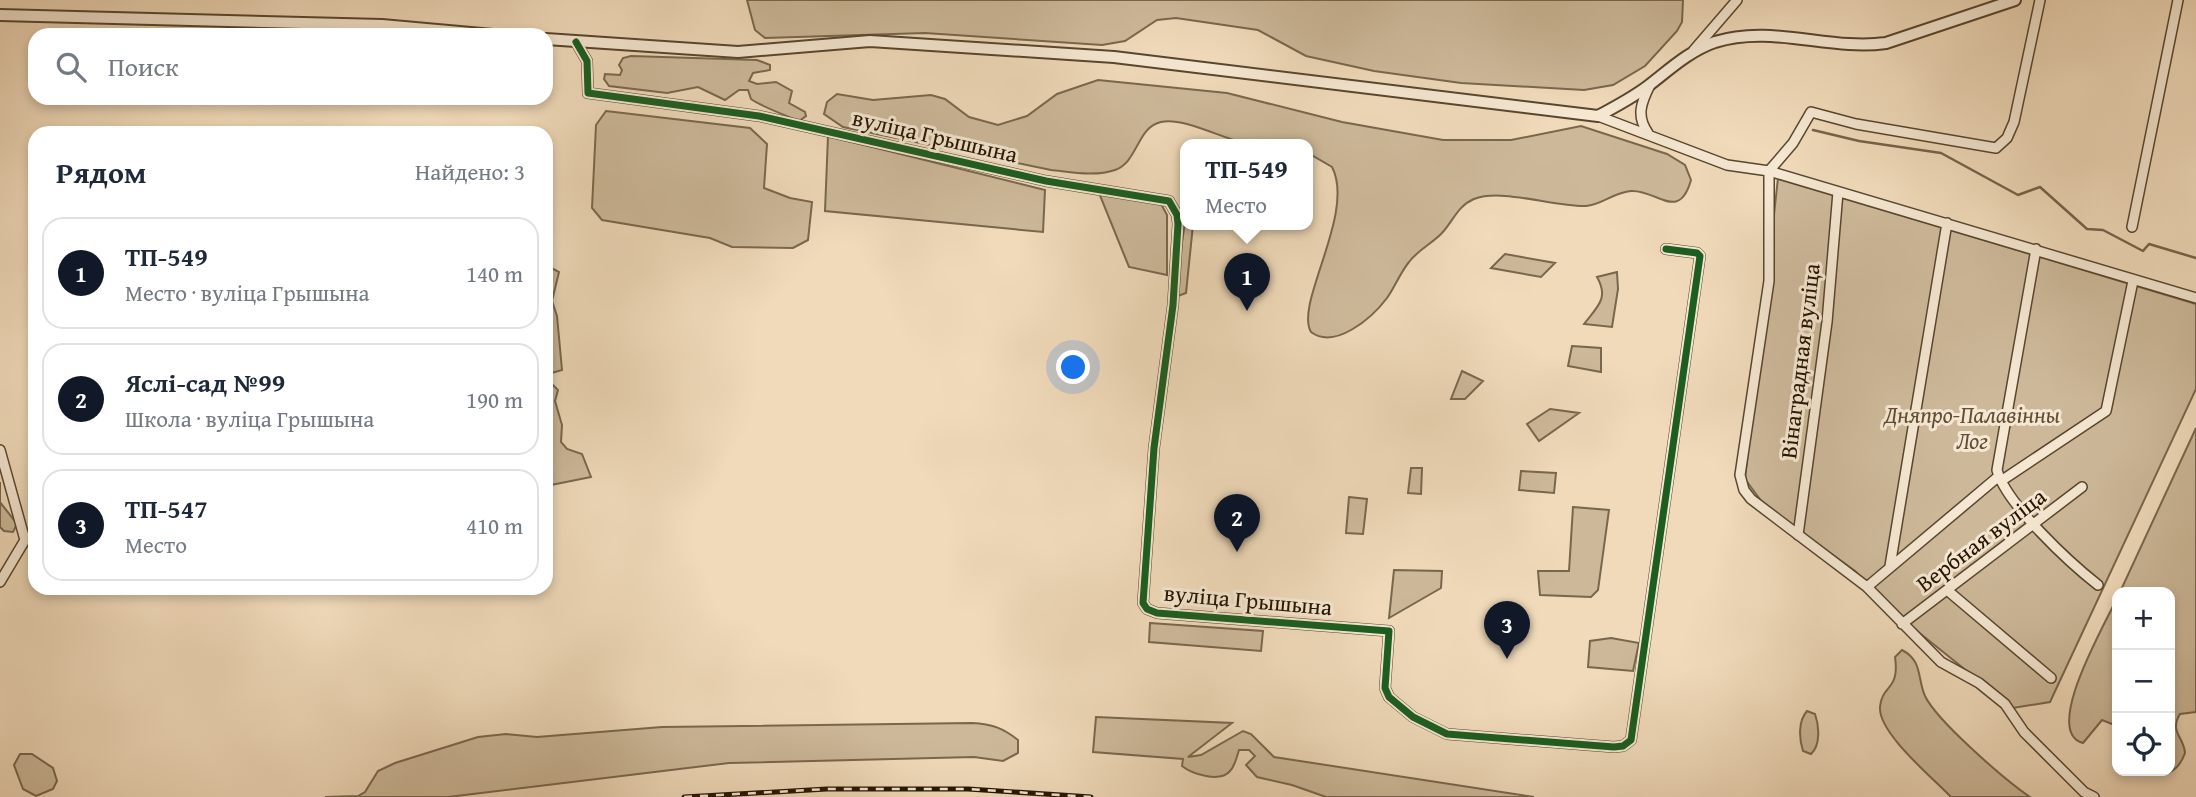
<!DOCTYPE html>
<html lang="ru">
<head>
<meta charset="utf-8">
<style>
  body { margin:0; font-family:"Gentium Book Plus",serif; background:#f6f6f7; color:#1f2937 }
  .controls { position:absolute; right:21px; bottom:21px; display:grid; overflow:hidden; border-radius:14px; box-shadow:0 4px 10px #0003 }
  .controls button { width:63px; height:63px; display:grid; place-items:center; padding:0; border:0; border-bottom:2px solid #e0e1e3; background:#fff; color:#1f2937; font:35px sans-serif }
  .you { position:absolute; left:1074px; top:368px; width:24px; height:24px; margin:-18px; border:5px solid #fff; border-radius:50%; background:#1a73e8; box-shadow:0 0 0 10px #1a73e833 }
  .badge { display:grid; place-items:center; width:46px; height:46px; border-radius:50%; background:#111827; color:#fff; font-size:23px; font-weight:700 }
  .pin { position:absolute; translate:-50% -58px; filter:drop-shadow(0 2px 4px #0008) }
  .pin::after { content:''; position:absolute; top:37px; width:24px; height:21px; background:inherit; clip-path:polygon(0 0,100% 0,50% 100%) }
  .popup { position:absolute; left:1180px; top:139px; width:133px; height:91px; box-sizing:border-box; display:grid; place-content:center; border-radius:14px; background:#fff; filter:drop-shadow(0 2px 5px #0005); font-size:23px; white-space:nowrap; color:#747a83 }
  .popup b { font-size:26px; color:#1f2937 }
  .popup::after { content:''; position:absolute; left:50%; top:100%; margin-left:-14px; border:14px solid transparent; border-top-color:#fff }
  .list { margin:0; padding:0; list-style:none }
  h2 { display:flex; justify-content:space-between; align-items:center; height:91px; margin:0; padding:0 28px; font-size:30px }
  h2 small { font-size:23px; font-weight:400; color:#747a83 }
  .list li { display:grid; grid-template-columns:46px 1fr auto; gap:21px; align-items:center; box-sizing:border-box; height:112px; margin:0 14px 14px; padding:0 14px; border:2px solid #e0e1e3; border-radius:21px }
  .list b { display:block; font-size:26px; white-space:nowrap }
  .list p { margin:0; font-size:23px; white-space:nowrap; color:#747a83 }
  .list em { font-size:23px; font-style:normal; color:#747a83 }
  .icon { flex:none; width:38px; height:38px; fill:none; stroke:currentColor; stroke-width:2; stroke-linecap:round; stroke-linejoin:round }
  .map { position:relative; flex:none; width:2196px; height:797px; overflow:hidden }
  .search { position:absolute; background:#fff; box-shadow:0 4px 10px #0003; left:28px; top:28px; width:525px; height:77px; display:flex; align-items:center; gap:18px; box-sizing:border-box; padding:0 24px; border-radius:21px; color:#747a83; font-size:26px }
  .panel { position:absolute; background:#fff; box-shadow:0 4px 10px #0003; left:28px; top:126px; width:525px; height:469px; border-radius:21px }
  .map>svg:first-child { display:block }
</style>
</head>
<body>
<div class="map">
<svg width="2196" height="797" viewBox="0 0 2196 797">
  <rect width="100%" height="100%" fill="#f0daba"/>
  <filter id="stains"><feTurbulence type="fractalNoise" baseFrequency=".00286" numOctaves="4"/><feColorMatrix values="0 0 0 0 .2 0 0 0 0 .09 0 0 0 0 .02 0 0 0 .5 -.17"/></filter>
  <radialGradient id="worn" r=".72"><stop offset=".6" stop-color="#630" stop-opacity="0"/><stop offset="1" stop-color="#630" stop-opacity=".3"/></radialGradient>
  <path fill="#cdb99a" stroke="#79674d" stroke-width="2" d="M747,0H1683L1682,22L1677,31L1645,66L1613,85L1584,90L1461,83L1374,71L1306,56L1258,30L1176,18L1157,20L1125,41L1102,45L925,33L765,38L755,30Z
    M631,56L757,60L770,65V70L753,73L749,81L757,84L776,82L792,91L789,103L805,112L806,116L799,121C787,116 760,106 751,99L748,90H739L725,100L698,87L667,93L609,86L604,79L605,74L620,75L622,70L619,65L623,58Z
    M1098,80L1227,93L1342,122L1443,140H1511L1581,126L1667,154L1685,165L1691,180C1679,223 1656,189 1631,191C1614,192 1602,205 1586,206C1554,207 1502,188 1474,199C1457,206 1453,222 1441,234C1431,244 1418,250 1409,262C1400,273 1395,287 1387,298C1372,318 1335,350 1311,332C1294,304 1356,213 1332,167L1308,153V145C1287,145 1265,147 1244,143C1221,138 1183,117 1161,122C1137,127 1138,162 1115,170C1095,177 1071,172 1051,170L843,127L824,114L827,102L837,94L873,100L931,95L945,99L969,117L998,125L1027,116L1057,94Z
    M606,111L750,128L767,144L764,188L790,198L812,202L808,240L793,248L732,247L710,238L602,220L592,208L596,125Z
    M828,136L1045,190L1043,232L825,211Z
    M1778,178L2196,304V389L2050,702L2013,708L1912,627L1855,571L1765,506L1745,479Z
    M1099,193L1160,202L1167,215V275L1129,267Z
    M1186,216V225H1193L1186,293L1178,296L1175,290Z
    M1505,254L1555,263L1541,277L1491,268Z
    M546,265L559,272L552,301L557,316L562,370L548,374L546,378L558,390L555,401L562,425L561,442L567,449L582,454L591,477L546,486Z
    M1617,272L1618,289L1612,327L1584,324C1598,306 1609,298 1597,277Z
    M1572,346L1601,348V372L1568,366Z
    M1462,371L1483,381L1465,399H1451Z
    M1550,409L1579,413L1539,441L1527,424Z
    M2196,428V712L2180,714C2169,732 2184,737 2185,753C2178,773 2162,780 2142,771H2170V592H2120Z
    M1411,468H1422L1421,494L1408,493Z
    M1521,471L1556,473L1554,493L1519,490Z
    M0,482V502L17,524L13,532L4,531L0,527Z
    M1349,497L1367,499L1363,534L1346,533Z
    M1573,507L1609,510L1598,590L1591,597L1540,595L1538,571H1569Z
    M1394,570L1442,571L1441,588L1389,618Z
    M2117,598V726L2102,720L2083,743C2041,732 2107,621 2117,598Z
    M1150,623L1263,631L1261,651L1149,642Z
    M1611,638L1639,643L1633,671L1588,667L1590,641Z
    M1902,650C1923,661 1917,678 1925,696C1937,721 2005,780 2030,797H1951C1933,778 1878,733 1880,707C1882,684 1900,691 1895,657Z
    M1807,711L1815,714C1819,725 1821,745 1811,754L1803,751C1799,739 1798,721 1807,711Z
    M1096,717L1232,723L1188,757L1201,755L1243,731L1251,734L1274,757L1534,797H1326L1292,785L1257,777L1246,765L1255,756L1249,750H1239C1237,756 1235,766 1230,771C1220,783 1192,774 1182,766L1183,759L1093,752Z
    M972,723C992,724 1003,728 1018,740V753L1003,761L974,757L729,763L448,797H325L358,796L365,792L378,771L395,763L478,737L506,734L537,737L662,727Z
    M20,754H32L53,768L57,781L53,789L36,796L23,789L14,765Z"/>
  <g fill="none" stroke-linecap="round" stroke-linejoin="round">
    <path stroke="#75634a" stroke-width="2.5" d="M1813,130L1859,141L1941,153L2018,195L2040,187L2087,229L2103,230L2143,251L2149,244L2196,258"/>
    <defs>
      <path id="minor" d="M2040,0L2014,122L2007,138L1996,148L1856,124L1811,112L1793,143L1769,171V281L1740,475L1744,490L1751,499L1867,587L1941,662L1979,683L2005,704L2024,732L2084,792L2094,797
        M576,42L587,61L588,93L759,116L1046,181L1169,201L1177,215L1178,224L1173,305L1154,448L1143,603L1147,609L1157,613L1389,631L1385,688L1389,697L1413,717L1447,734L1614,747L1623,746L1631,740L1700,256L1697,253L1666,249
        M1694,50L1737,0
        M1598,116L1727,165L1769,171L2196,298
        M1648,133C1636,116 1641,103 1650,85
        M2132,227L2178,0
        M2036,249L1997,470C2006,504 2070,563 2098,585
        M0,450L25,540L0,582
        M2001,481L2106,411L2133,281
        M1798,535L1827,322L1838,192
        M1890,566L1947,223
        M1867,587L1999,476
        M1947,590L2051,678
        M1902,624L2082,487"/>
      <path id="tertiary" d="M0,15L382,25L493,35
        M546,39L738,52L870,41L1114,57L1598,116C1615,107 1632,98 1648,86C1669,70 1689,51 1715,42C1771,24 1830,51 1886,43L2015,0"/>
    </defs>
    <use href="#minor" stroke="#58462e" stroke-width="12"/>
    <use href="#tertiary" stroke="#58462e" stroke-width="14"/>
    <use href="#minor" stroke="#f5e7d2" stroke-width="9"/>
    <use href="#tertiary" stroke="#f5e7d2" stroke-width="10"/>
    <defs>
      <path id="rail" d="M684,797L827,789H968L1091,797"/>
    </defs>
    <use href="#rail" stroke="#251500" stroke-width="5"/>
    <use href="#rail" stroke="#f5e7d2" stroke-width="2.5" stroke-dasharray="8" stroke-linecap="butt"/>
    <defs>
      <path id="cycleway" d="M576,42L587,61L588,93L759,116L1046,181L1169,201L1177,215L1178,224L1173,305L1154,448L1143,603L1147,609L1157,613L1389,631L1385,688L1389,697L1413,717L1447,734L1614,747L1623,746L1631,740L1700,256L1697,253L1666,249"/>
    </defs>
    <use href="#cycleway" stroke="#f5e7d2" stroke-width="11"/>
    <use href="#cycleway" stroke="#1b5e20" stroke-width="7"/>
  </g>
  <g text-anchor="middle" stroke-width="6" stroke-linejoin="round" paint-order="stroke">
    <g font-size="23" fill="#251500" stroke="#f5e7d2">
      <text transform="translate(935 136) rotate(13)" y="8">вуліца Грышына</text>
      <text transform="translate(1800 361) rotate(-83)" y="8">Вінаградная вуліца</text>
      <text transform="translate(1981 540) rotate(-37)" y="8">Вербная вуліца</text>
      <text transform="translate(1248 600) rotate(5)" y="8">вуліца Грышына</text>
    </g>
    <g font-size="23" font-style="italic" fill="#604e36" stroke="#f5e7d2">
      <text x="1972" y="423">Дняпро-Палавінны<tspan x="1972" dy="26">Лог</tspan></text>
    </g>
  </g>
  <rect width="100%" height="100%" filter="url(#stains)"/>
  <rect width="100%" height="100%" fill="url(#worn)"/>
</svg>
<div class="controls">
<button>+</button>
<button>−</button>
<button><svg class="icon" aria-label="locate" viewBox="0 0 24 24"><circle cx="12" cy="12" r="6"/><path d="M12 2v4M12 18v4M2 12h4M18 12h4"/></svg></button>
</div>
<div class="you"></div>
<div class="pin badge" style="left:1247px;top:311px">1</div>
<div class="popup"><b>ТП-549</b>Место</div>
<div class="pin badge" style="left:1237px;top:552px">2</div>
<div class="pin badge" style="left:1507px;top:659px">3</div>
<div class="search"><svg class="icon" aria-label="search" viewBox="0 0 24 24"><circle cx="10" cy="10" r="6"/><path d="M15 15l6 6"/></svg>Поиск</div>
<section class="panel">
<h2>Рядом<small>Найдено: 3</small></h2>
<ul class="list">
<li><span class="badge">1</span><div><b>ТП-549</b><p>Место · вуліца Грышына</p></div><em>140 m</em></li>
<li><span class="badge">2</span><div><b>Яслі-сад №99</b><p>Школа · вуліца Грышына</p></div><em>190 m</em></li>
<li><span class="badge">3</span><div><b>ТП-547</b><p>Место</p></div><em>410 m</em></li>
</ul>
</section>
</div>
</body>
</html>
